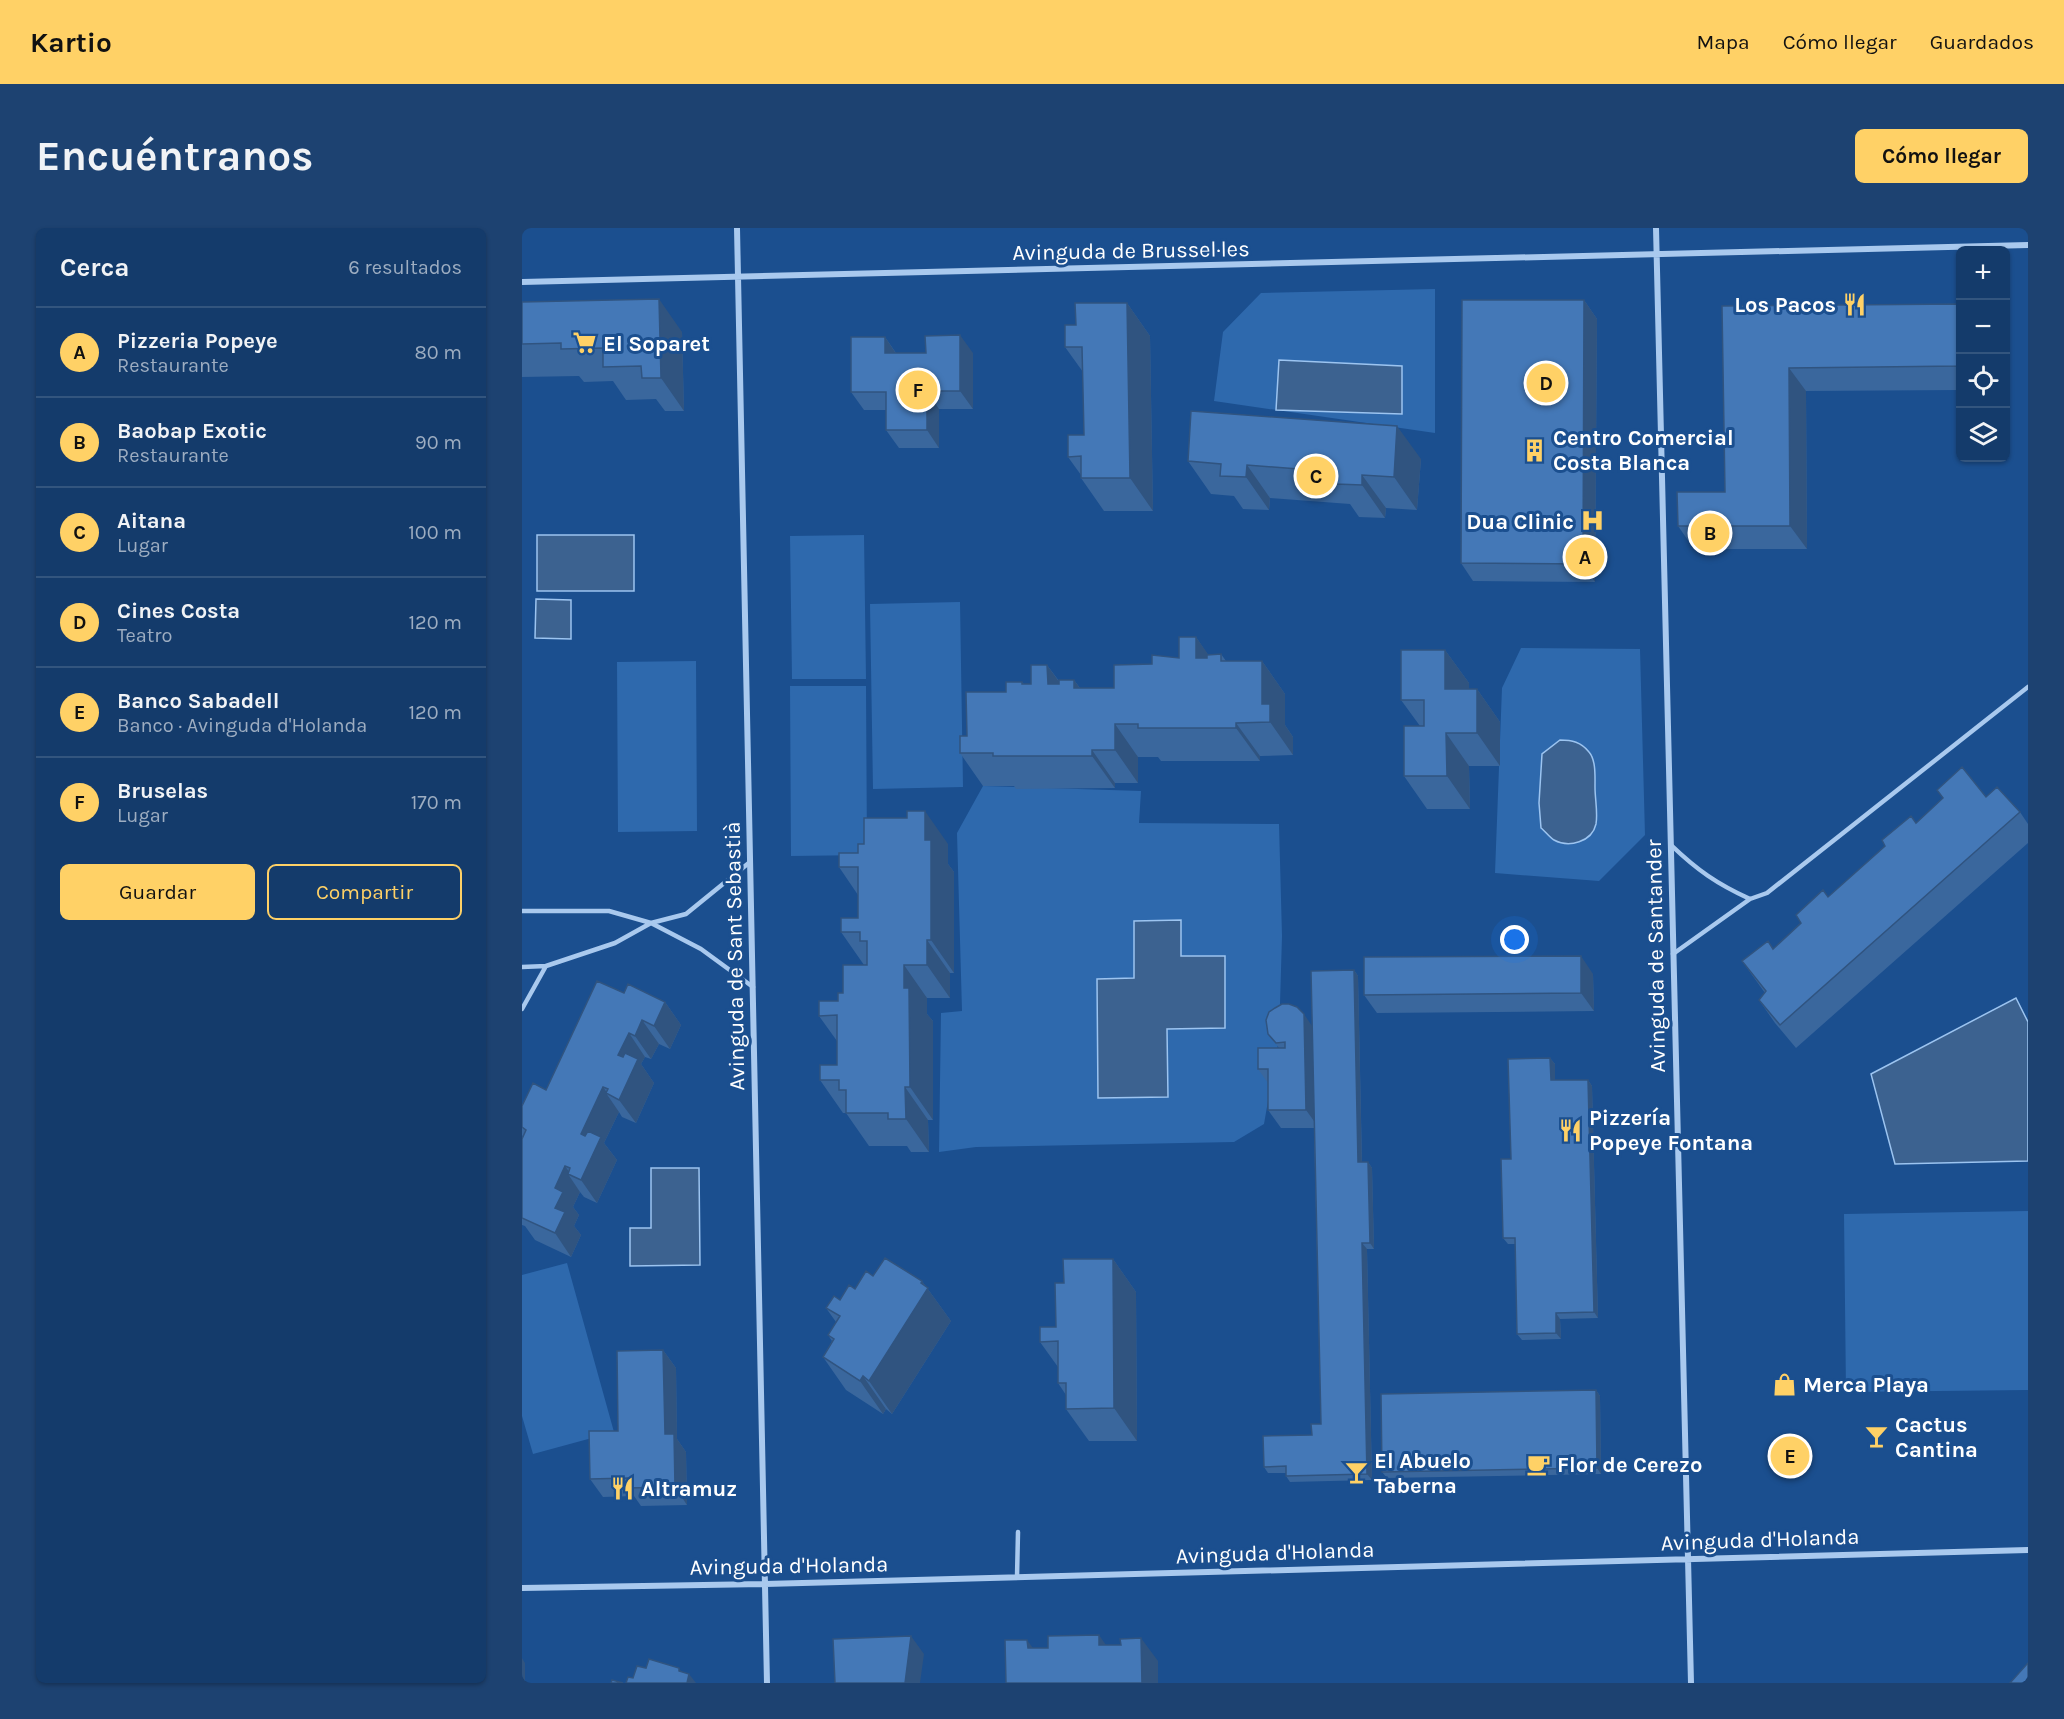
<!DOCTYPE html>
<html lang="es">
<head>
<meta charset="utf-8">
<style>
  body { margin:0; font-family:Karla,sans-serif; background:#1d4271; color:#f1f3f6 }
  .controls { position:absolute; right:18px; top:18px; display:grid; overflow:hidden; border-radius:9px; box-shadow:0 2px 4px #0004 }
  .controls button { width:54px; height:54px; display:grid; place-items:center; padding:0; border:0; border-bottom:2px solid #33557e; background:#143b6b; color:#f1f3f6; font:30px sans-serif }
  .you { position:absolute; left:993px; top:712px; width:21px; height:21px; margin:-15px; border:4px solid #fff; border-radius:50%; background:#1a73e8; box-shadow:0 0 0 9px #1a73e833 }
  .badge { display:grid; place-items:center; width:39px; height:39px; border-radius:50%; background:#ffd166; color:#111; font-size:20px; font-weight:700 }
  .pin { position:absolute; translate:-50% -50%; border:3px solid #fff; box-shadow:0 2px 6px #0006 }
  .list { margin:0; padding:0; list-style:none }
  h2 { display:flex; justify-content:space-between; align-items:center; height:78px; margin:0; padding:0 24px; font-size:26px }
  h2 small { font-size:20px; font-weight:400; color:#9dadc1 }
  .list li { display:grid; grid-template-columns:39px 1fr auto; gap:18px; align-items:center; box-sizing:border-box; height:90px; padding:0 24px; border-top:2px solid #33557e }
  .list b { display:block; font-size:22px; white-space:nowrap }
  .list p { margin:0; font-size:20px; white-space:nowrap; color:#9dadc1 }
  .list em { font-size:20px; font-style:normal; color:#9dadc1 }
  .actions { display:flex; gap:12px; padding:18px 24px }
  .actions a { flex:1; padding:14px 0; border:2px solid #ffd166; border-radius:9px; text-align:center; font-size:21px; color:#ffd166 }
  .actions .main { background:#ffd166; color:#111 }
  .icon { flex:none; width:33px; height:33px; fill:none; stroke:currentColor; stroke-width:2; stroke-linecap:round; stroke-linejoin:round }
  .map { position:relative; flex:none; width:1506px; height:1455px; overflow:hidden; border-radius:9px }
  header { display:flex; align-items:center; gap:36px; box-sizing:border-box; height:84px; padding:0 30px; background:#ffd166; color:#111 }
  header strong { font-size:28px }
  nav { display:flex; gap:33px; margin-inline-start:auto; font-size:21px }
  .intro { display:flex; align-items:center; justify-content:space-between; box-sizing:border-box; height:144px; padding:0 36px }
  h1 { margin:0; font-size:42px }
  .button { padding:15px 27px; border-radius:9px; background:#ffd166; color:#111; font-size:21px; font-weight:700 }
  main { display:flex; gap:36px; padding:0 36px }
  aside { flex:1; background:#143b6b; border-radius:9px; box-shadow:0 2px 4px #0004 }
  .map>svg:first-child { display:block }
</style>
</head>
<body>
<header>
<strong>Kartio</strong>
<nav><a>Mapa</a><a>Cómo llegar</a><a>Guardados</a></nav>
</header>
<div class="intro"><h1>Encuéntranos</h1><a class="button">Cómo llegar</a></div>
<main>
<aside>
<h2>Cerca<small>6 resultados</small></h2>
<ul class="list">
<li><span class="badge">A</span><div><b>Pizzeria Popeye</b><p>Restaurante</p></div><em>80 m</em></li>
<li><span class="badge">B</span><div><b>Baobap Exotic</b><p>Restaurante</p></div><em>90 m</em></li>
<li><span class="badge">C</span><div><b>Aitana</b><p>Lugar</p></div><em>100 m</em></li>
<li><span class="badge">D</span><div><b>Cines Costa</b><p>Teatro</p></div><em>120 m</em></li>
<li><span class="badge">E</span><div><b>Banco Sabadell</b><p>Banco · Avinguda d'Holanda</p></div><em>120 m</em></li>
<li><span class="badge">F</span><div><b>Bruselas</b><p>Lugar</p></div><em>170 m</em></li>
</ul>
<div class="actions"><a class="main">Guardar</a><a>Compartir</a></div>
</aside>
<div class="map">
<svg width="1506" height="1455" viewBox="0 0 1506 1455">
  <rect width="100%" height="100%" fill="#1b4f8f"/>
  <path fill="#2e69ad" d="M913,61V205L692,173L701,104L739,65Z
    M342,307L344,451H270L268,308Z
    M438,374L441,559L351,561L348,376Z
    M999,420L1118,421L1123,607L1077,653L973,645L980,460Z
    M174,433L175,603L96,604L95,434Z
    M268,458H344L345,627L269,628Z
    M461,558L619,563L617,595L757,596L760,708L757,810L742,896L712,914L454,919L417,924L419,785L440,783L435,605Z
    M1506,983V1162L1324,1164L1322,986Z
    M45,1035L92,1204L11,1226L0,1188V1047Z"/>
  <path fill="#3c6290" stroke="#9cc4f0" stroke-width="1.5" d="M757,132L880,138V186L754,182Z
    M15,307H112V363H15Z
    M14,371L49,372V411L13,410Z
    M1038,512C1050,512 1059,514 1067,524C1074,532 1073,548 1073,559C1073,571 1076,585 1074,596C1070,614 1047,620 1032,612C1028,610 1023,603 1019,600L1017,575L1020,526Z
    M659,692V728H703V800L645,801L646,869L576,870L575,751L612,750V693Z
    M1494,770L1506,794V933L1373,936L1349,846Z
    M129,940H177L178,1037L108,1038V1000H129Z"/>
  <g fill="none" stroke-linecap="round" stroke-linejoin="round">
    <path stroke="#a9c9ee" stroke-width="4.5" d="M1149,617C1175,642 1195,656 1228,671L1245,665L1506,459
      M0,683H87L129,695L179,721L231,759
      M1151,726L1228,671
      M24,738L93,715L129,695L164,686L228,634
      M0,739L24,738L0,781
      M495,1349L496,1304"/>
    <path stroke="#a9c9ee" stroke-width="6" d="M215,0L245,1455
      M1134,0L1169,1455
      M0,54L1506,17
      M0,1360L243,1356L1506,1322"/>
  </g>
  <path fill="#3a679d" d="M1062,72L1075,91L1073,354L951,353L939,335Z
    M0,74L160,104L162,183H143L134,171L104,172L91,153L62,154L57,148L0,149Z
    M605,75L628,108L631,283H582L559,250V247L546,229L562,207L561,144L543,119L554,97Z
    M1438,76V162L1284,163L1285,321H1172L1156,298L1203,264L1200,78Z
    M363,109L374,125H451V181H417V220H377L364,202V182H342L329,164Z
    M899,231L895,282L864,280L863,290L837,289L828,276L748,270L747,282L721,281L712,268L689,266L666,233Z
    M674,409L686,427L699,426L704,433H740L763,466V497L771,509V527L738,528V533H639L636,529H616V555H593V560L494,561L492,558H461L438,525L445,508L484,464L500,454L502,456H509L525,437L537,453L552,452L558,460H592L630,436L657,430Z
    M923,422L947,455V461H955L978,494V538H947L948,581H905L882,548L898,498L879,472Z
    M1464,569L1498,584L1506,596V615L1274,820L1253,795L1237,772L1243,765L1220,733L1251,721L1306,669L1394,595Z
    M426,616V636L432,644V745H428V770H405V786L411,793V892H406L407,924H389L385,918H347L324,885H321L298,852L315,837V813L297,788L316,773L321,765L342,737L319,704L336,690V667L317,639L336,625Z
    M832,742L836,748L840,934H846L850,940L852,1021H845L850,1252L768,1254L764,1248V1245H746L742,1239L790,1207L799,1196L792,900H759L746,882V855L736,841L757,820L746,806L790,798Z
    M1071,746L1072,783L855,785L842,767Z
    M102,765L143,774L159,797L148,821L137,816L129,831L123,829L119,836L132,855L114,895L100,889L97,884L82,915L95,932L75,975L62,969L58,964L51,979L57,987L52,998L59,1007L49,1029L13,1012L3,998L0,997V911L1,909L0,907V878L24,862Z
    M1028,830L1033,836V852H1066L1070,858L1076,1090L1038,1091L1039,1111L1000,1112L995,1106L993,1016H986L981,1010L989,931Z
    M591,1031L614,1064L615,1213H567L544,1181V1167L536,1155V1139L518,1114L534,1099L542,1055Z
    M351,1048L400,1053L429,1093L370,1186L364,1181L361,1186L324,1162L301,1129L310,1113L306,1107L314,1094L304,1080L318,1072Z
    M141,1122L154,1140L155,1211L164,1224L165,1277L119,1278L112,1268L81,1269L68,1251L96,1203Z
    M1074,1162L1078,1168L1079,1246L865,1250L860,1244Z"/>
  <path fill="#305480" d="M137,71L160,104L162,183L139,150Z
    M1062,72L1075,91L1073,354L1061,336Z
    M605,75L628,108L631,283L608,250Z
    M438,107L451,125V181L438,163Z
    M363,109L375,127L363,125Z
    M1267,140L1284,163L1285,321L1268,298Z
    M405,163L417,181V220L405,202Z
    M875,198L899,231L895,282L872,249Z
    M725,237L748,270L747,282L724,249Z
    M840,247L864,280L863,290L840,257Z
    M674,409L697,442L674,430Z
    M923,422L947,455V494L923,461Z
    M740,433L763,466V497L771,509V527L748,494L740,476Z
    M525,437L548,469L526,456Z
    M552,452L575,484L552,460Z
    M955,461L978,494V538L955,505Z
    M714,495L738,528V533L714,500Z
    M593,496L616,529V555L593,522Z
    M924,505L947,538L948,581L925,548Z
    M570,522L593,555V560L570,528Z
    M403,583L426,616V636L432,644V745L409,712L403,612Z
    M405,712L428,745V770L405,737Z
    M1059,728L1071,746L1072,783L1059,765Z
    M382,737L405,770V786L411,793V892L388,859L382,760Z
    M832,742L836,748L840,940L836,934Z
    M143,774L159,797L148,821L132,798Z
    M782,786L794,804L797,900L784,882Z
    M120,792L137,816L129,831L113,808Z
    M107,805L123,829L119,836L132,855L114,895L97,872L96,827Z
    M1028,830L1033,836V859L1029,852Z
    M1066,852L1070,858L1076,1090L1072,1084Z
    M81,859L86,866L84,865L97,884L82,915L95,932L75,975L59,952V906Z
    M383,859L406,892L407,924L384,891Z
    M846,934L850,940L852,1021L848,1015Z
    M43,938L50,948L46,946L58,964L51,979L57,987L52,998L59,1007L49,1029L33,1005V960Z
    M840,1015L845,1021L850,1252L845,1246Z
    M591,1031L614,1064L615,1213L592,1180Z
    M400,1053L429,1093L370,1186L347,1153Z
    M1034,1085L1038,1091L1039,1111L1034,1105Z
    M141,1122L154,1140L155,1211L164,1224L165,1277L153,1259L143,1206Z
    M341,1148L364,1181L361,1186L338,1153Z
    M1074,1162L1078,1168L1079,1246L1075,1240Z
    M577,1407L593,1430L577,1417Z
    M389,1408L402,1426L398,1455H383Z
    M619,1410L636,1433V1455H620Z
    M505,1412L522,1435L506,1420Z
    M0,1430L3,1435V1455H0Z
    M157,1440L165,1452L167,1446L174,1455H165L157,1443Z"/>
  <path fill="#4478b7" stroke="#305480" stroke-width="1.5" d="M137,71L139,150H120L119,138L81,139V120L39,121V115L0,116V74Z
    M940,72H1062L1061,336L939,335Z
    M553,75H605L608,250H559V228L546,229V207H562L560,119H543V97H554Z
    M1438,76V138L1267,140L1268,298H1156L1155,264H1203L1200,78Z
    M438,107V163H405V202H364V164H329V109H363V125H404L403,108Z
    M669,183L875,198L872,249L840,247V257L814,256V244L725,237L724,249L698,248L699,236L666,233Z
    M657,409H674V430H685V427L699,426V433H740V476H748V494L714,495V500H616V496H593V522H570V528H471V525H438V508H445L444,464H484V454H500V456H509V437H525L526,456H537V452H552V460H592V437L630,436V427L657,430Z
    M879,422H923V461H955V505H924L925,548H882V498H902V472H879Z
    M1440,539L1464,569L1475,559L1498,584L1258,797L1237,772L1244,763L1220,733L1246,713L1251,721L1279,695L1274,687L1301,662L1306,669L1363,618L1360,612L1389,588L1394,595L1421,570L1415,562Z
    M385,583H403V612H409V712H405V737H382V760H387L388,859H383L384,891H366V885H324V862H317V852H298V837H315V787L297,788V773H316V765H321V737H345V713H338V704H319V690H336V639H317V625H336V616H342V590H385Z
    M1059,728V765L842,767V729Z
    M832,742L836,934H846L848,1015H840L845,1246L764,1248V1238L742,1239L741,1208L790,1207L789,1196H799L789,743Z
    M75,753L102,765L106,756L143,774L132,798L120,792L113,808L107,805L96,827L101,829L103,825L116,831L97,872L84,865L86,861L81,859L59,906L63,908L66,903L79,909L59,952L46,946L48,940L43,938L33,960L41,964L33,980L43,984L33,1005L0,990V911L4,902L0,899V878L11,855L24,862Z
    M760,776H767L775,779L782,786L784,882H746V841H736V820H763V814L754,815L746,806L744,792L747,784L753,780Z
    M1028,830L1029,852H1066L1072,1084L1034,1085V1105L995,1106L993,1010H981L979,931H989L986,831Z
    M363,1030L400,1053L399,1055L406,1060L347,1153L341,1148L338,1153L301,1129L312,1111L306,1107L318,1088L304,1080L312,1068L318,1072L327,1057L333,1061L344,1043L351,1048Z
    M541,1031H591L592,1180L544,1181V1155H536V1113L518,1114V1099H534L533,1055H542Z
    M141,1122L143,1206H152L153,1259L106,1260V1250L68,1251L67,1203H96L95,1123Z
    M1074,1162L1075,1240L860,1244L859,1166Z
    M577,1407V1417H599L598,1411L619,1410L620,1455H484L483,1412H505L506,1420H526V1408Z
    M389,1408L383,1455H313L311,1411Z
    M127,1431L157,1440V1443L167,1446L165,1455H104L106,1449L111,1450L115,1438L124,1440Z
    M1506,1435V1455H1488Z
    M90,1452L101,1455H89Z"/>
  <defs>
    <symbol id="restaurant-bare" viewBox="-9 -9 18 18"><path d="M-5-6h1v4h1v-4h1v4h1v-4h1v5L-1.5 .5V6h-2V.5L-5-1ZM5-6V6H3V1.5H1.5Q1.5-4 5-6Z" fill="#ffd166" stroke="#1b4f8f" stroke-width="2.5" paint-order="stroke"/></symbol>
    <symbol id="supermarket-bare" viewBox="-9 -9 18 18"><path d="M-6-5.5h2.5l.6 2H6L4.5 2H-2.5L-4.4-4H-6ZM-1.5 3.2a1.3 1.3 0 1 0 .1 0ZM3 3.2a1.3 1.3 0 1 0 .1 0Z" fill="#ffd166" stroke="#1b4f8f" stroke-width="2.5" paint-order="stroke"/></symbol>
    <symbol id="building-bare" viewBox="-9 -9 18 18"><path d="M-4-6H4V6H1V3H-1V6H-4ZM-2.5-4.3h1.7v1.8h-1.7ZM.8-4.3h1.7v1.8H.8ZM-2.5-1h1.7V.8h-1.7ZM.8-1h1.7V.8H.8Z" fill="#ffd166" stroke="#1b4f8f" stroke-width="2.5" paint-order="stroke"/></symbol>
    <symbol id="hospital-bare" viewBox="-9 -9 18 18"><path d="M-5-5h3v3.5h4V-5h3V5h-3V1.5h-4V5h-3Z" fill="#ffd166" stroke="#1b4f8f" stroke-width="2.5" paint-order="stroke"/></symbol>
    <symbol id="shop-bare" viewBox="-9 -9 18 18"><path d="M-5-2.5h2.3a2.7 3.5 0 0 1 5.4 0H5L5.5 6h-11ZM-1.5-2.5h3a1.5 2.3 0 0 0-3 0Z" fill="#ffd166" stroke="#1b4f8f" stroke-width="2.5" paint-order="stroke"/></symbol>
    <symbol id="bar-bare" viewBox="-9 -9 18 18"><path d="M-6-5H6L.8 .8V4.5H3.5V6h-7V4.5H-.8V.8Z" fill="#ffd166" stroke="#1b4f8f" stroke-width="2.5" paint-order="stroke"/></symbol>
    <symbol id="cafe-bare" viewBox="-9 -9 18 18"><path d="M-5.5-4.5H6V0H3Q3 3.5 0 3.5H-2.5Q-5.5 3.5-5.5 0ZM3-3.2v2h1.7v-2ZM-6 4.5H4V6H-6Z" fill="#ffd166" stroke="#1b4f8f" stroke-width="2.5" paint-order="stroke"/></symbol>
  </defs>
  <g fill-rule="evenodd">
    <use href="#restaurant-bare" x="1316" y="60" width="33" height="33"/>
    <use href="#supermarket-bare" x="46" y="98" width="33" height="33"/>
    <use href="#building-bare" x="996" y="206" width="33" height="33"/>
    <use href="#hospital-bare" x="1054" y="276" width="33" height="33"/>
    <use href="#restaurant-bare" x="1032" y="886" width="33" height="33"/>
    <use href="#shop-bare" x="1246" y="1140" width="33" height="33"/>
    <use href="#bar-bare" x="1338" y="1192" width="33" height="33"/>
    <use href="#cafe-bare" x="1000" y="1220" width="33" height="33"/>
    <use href="#bar-bare" x="818" y="1228" width="33" height="33"/>
    <use href="#restaurant-bare" x="84" y="1244" width="33" height="33"/>
  </g>
  <g text-anchor="middle" stroke-width="6" stroke-linejoin="round" paint-order="stroke">
    <g font-size="22" fill="#fff" stroke="#1b4f8f">
      <text transform="translate(609 22) rotate(-1)" y="8">Avinguda de Brussel·les</text>
      <text transform="translate(212 728) rotate(-91)" y="8">Avinguda de Sant Sebastià</text>
      <text transform="translate(1133 728) rotate(-91)" y="8">Avinguda de Santander</text>
      <text transform="translate(1238 1311) rotate(-2)" y="8">Avinguda d'Holanda</text>
      <text transform="translate(753 1324) rotate(-2)" y="8">Avinguda d'Holanda</text>
      <text transform="translate(267 1337) rotate(-1)" y="8">Avinguda d'Holanda</text>
    </g>
    <g font-size="22" font-weight="bold" fill="#fff" stroke="#1b4f8f" text-anchor="start">
      <text x="1314" y="84" text-anchor="end">Los Pacos</text>
      <text x="81" y="123">El Soparet</text>
      <text x="1031" y="217">Centro Comercial<tspan x="1031" dy="25">Costa Blanca</tspan></text>
      <text x="1052" y="301" text-anchor="end">Dua Clinic</text>
      <text x="1067" y="897">Pizzería<tspan x="1067" dy="25">Popeye Fontana</tspan></text>
      <text x="1281" y="1164">Merca Playa</text>
      <text x="1373" y="1204">Cactus<tspan x="1373" dy="25">Cantina</tspan></text>
      <text x="852" y="1240">El Abuelo<tspan x="852" dy="25">Taberna</tspan></text>
      <text x="1035" y="1244">Flor de Cerezo</text>
      <text x="119" y="1268">Altramuz</text>
    </g>
  </g>
</svg>
<div class="controls">
<button>+</button>
<button>−</button>
<button><svg class="icon" aria-label="locate" viewBox="0 0 24 24"><circle cx="12" cy="12" r="6"/><path d="M12 2v4M12 18v4M2 12h4M18 12h4"/></svg></button>
<button><svg class="icon" aria-label="layers" viewBox="0 0 24 24"><path d="M12 4l9 5-9 5-9-5zM3 14l9 5 9-5"/></svg></button>
</div>
<div class="you"></div>
<div class="pin badge" style="left:1063px;top:329px">A</div>
<div class="pin badge" style="left:1188px;top:305px">B</div>
<div class="pin badge" style="left:794px;top:248px">C</div>
<div class="pin badge" style="left:1024px;top:155px">D</div>
<div class="pin badge" style="left:1268px;top:1228px">E</div>
<div class="pin badge" style="left:396px;top:162px">F</div>
</div>
</main>
</body>
</html>
